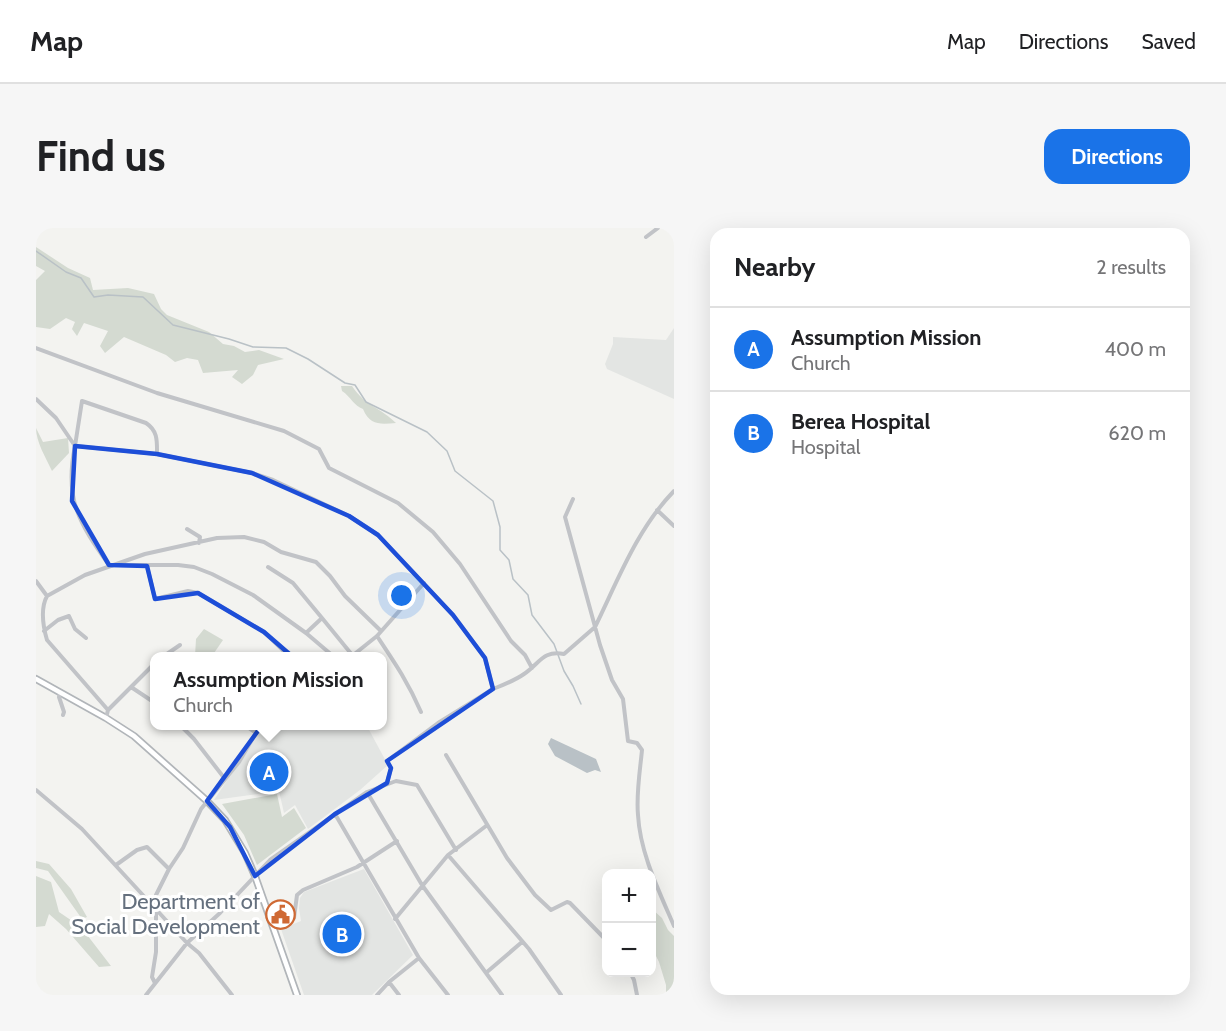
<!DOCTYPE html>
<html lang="en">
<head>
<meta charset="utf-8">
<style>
  body { margin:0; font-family:Cabin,sans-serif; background:#f6f6f6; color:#202124 }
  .controls { position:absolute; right:18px; bottom:18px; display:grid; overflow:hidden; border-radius:12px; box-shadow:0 6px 24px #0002 }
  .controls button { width:54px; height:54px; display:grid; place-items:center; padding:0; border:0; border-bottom:2px solid #e0e0e0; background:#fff; color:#202124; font:30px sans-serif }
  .you { position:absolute; left:366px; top:368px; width:21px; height:21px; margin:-15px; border:4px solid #fff; border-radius:50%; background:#1a73e8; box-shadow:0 0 0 9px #1a73e833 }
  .badge { display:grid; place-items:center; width:39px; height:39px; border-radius:50%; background:#1a73e8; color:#fff; font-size:20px; font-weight:700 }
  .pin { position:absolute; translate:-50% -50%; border:3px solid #fff; box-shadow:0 2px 6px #0006 }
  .popup { position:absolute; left:114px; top:424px; width:237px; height:78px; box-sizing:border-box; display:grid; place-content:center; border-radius:12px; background:#fff; filter:drop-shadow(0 2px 4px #0005); font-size:20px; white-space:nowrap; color:#757577 }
  .popup b { font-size:22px; color:#202124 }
  .popup::after { content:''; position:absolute; left:50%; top:100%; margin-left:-12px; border:12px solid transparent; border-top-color:#fff }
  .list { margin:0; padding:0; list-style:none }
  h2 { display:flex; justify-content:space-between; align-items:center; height:78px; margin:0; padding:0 24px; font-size:26px }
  h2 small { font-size:20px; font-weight:400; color:#757577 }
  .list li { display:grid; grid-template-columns:39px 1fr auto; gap:18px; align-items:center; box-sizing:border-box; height:84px; padding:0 24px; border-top:2px solid #e0e0e0 }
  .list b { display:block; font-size:22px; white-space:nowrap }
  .list p { margin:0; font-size:20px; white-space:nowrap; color:#757577 }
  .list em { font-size:20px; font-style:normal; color:#757577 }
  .map { position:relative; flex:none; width:638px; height:767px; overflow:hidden; border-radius:18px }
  header { display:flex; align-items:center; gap:36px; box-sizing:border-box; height:84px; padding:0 30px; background:#fff; border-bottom:2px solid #e0e0e0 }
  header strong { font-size:28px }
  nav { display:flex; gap:33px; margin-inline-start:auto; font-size:21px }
  .intro { display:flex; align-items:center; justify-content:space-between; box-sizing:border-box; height:144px; padding:0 36px }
  h1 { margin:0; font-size:42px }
  .button { padding:15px 27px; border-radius:18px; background:#1a73e8; color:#fff; font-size:21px; font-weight:700 }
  main { display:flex; gap:36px; padding:0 36px }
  aside { flex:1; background:#fff; border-radius:18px; box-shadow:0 6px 24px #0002 }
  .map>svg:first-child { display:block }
</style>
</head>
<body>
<header>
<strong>Map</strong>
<nav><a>Map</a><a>Directions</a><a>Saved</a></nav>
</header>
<div class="intro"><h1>Find us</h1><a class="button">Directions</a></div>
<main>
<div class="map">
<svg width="638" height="767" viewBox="0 0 638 767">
  <rect width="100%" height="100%" fill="#f3f3f0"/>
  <path fill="#e3e5e3" d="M638,100V171L571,141L569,136L577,116V109L630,112Z
    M227,498H331L352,537L324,562L272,601L259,577L248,585L243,563L178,572Z
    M328,641L377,727L336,767H268L245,701L265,693L263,680L264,670L268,664Z"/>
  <path fill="#d4dad1" d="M0,19L32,40L54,50L57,62L92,60L118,66L125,81L131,87L173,104L187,116L198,118L209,124L223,122L248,131L222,137L217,147L206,156L196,149L202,142L167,145L162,132L151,130L139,134L130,127L88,109L69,125L64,118L72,103L48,95L41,108L36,101L39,94L30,90L14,101L0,99V52L9,43L0,38Z
    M305,158H316C330,179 344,179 360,195C345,196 334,198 327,181C318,178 315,169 306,163Z
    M0,200L7,214L32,210L33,225L16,243C10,230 0,214 0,200Z
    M168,401L187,412L176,428H159L160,411Z
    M241,566L246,589L258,580L270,600L221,637L208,607L186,576Z
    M0,633L13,636L35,661L51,689L46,691L12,643L0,640Z
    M0,648L15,654L23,684L45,699L75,738L63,739L30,701L13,686L9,698L0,699Z
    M616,681L626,690L632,702L638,708V767H630V757L623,734L616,720L620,697L616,690Z"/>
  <path fill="#b9c1c6" d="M515,510L560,531L565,544L559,542L551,545L519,528L512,516Z"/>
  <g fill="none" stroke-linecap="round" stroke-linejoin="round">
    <path stroke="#b9c1c6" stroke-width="1.5" d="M0,23L30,44L45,50L58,69L72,67L107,69L137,97L193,111L217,119L250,120L272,131L309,155L319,157L330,174L391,204L411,223L419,243L457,273L464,299V322L473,332L477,351L492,367L496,387L518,416L528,443L537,458L545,476"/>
    <defs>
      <path id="secondary" d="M0,451L70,490L98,508L171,573L189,592L209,625L219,648L261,767"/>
    </defs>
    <use href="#secondary" stroke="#b1b5b9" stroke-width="8"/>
    <path stroke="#c1c3c7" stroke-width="4" d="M610,9L622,0
      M0,120L121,165L248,203L283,221L293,240L362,275L397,304L424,336L475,413L489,427L496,440
      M0,171L20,190L39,218C28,271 43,295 73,337H142L158,339L176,346L217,367L270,405L297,428
      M121,226C121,213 122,203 110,195L46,173L39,218L121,226L216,245L237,252L313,288L342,307L417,387L449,430L457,461L402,495L351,533L355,540L351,555
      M537,271L529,289L564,417L576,452L587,471L592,513L601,515L606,522C604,543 600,566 602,587C604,625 623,663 638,698
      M621,282L638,298
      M151,301L164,309L163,315
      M111,338L119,371L152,363L162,365L228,404L253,428
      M232,339L257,355L286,390L270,405
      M0,353L11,368
      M286,390L317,428
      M8,403L22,392L33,388L39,401L50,410
      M341,408C359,435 372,454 385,484
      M128,428L144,417
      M316,428L341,408L388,355
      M95,459L119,475
      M457,461C467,457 478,453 488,446C504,435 507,422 528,426L559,399C582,352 601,301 638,263
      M24,465L23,469L28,484L27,487
      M72,482L11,412C7,398 4,381 11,368L49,347L109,326L181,310L208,309L228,314L245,324L280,334L294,348L309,368L345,403
      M70,490L72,482L119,435
      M145,498L158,511L189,551
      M210,498L219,504
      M410,527L471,630L499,667L515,682L531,674L534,675L570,712
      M0,562L46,601L151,715L163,725L196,767
      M331,564L386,657L466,767
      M299,586L383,730L412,767
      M412,627L493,721L525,767
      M80,637L101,622L111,619L133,641
      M359,691L412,627L450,598
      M237,699L252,694L258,690L261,667L267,662L321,639L361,613
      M451,744L486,714
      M594,744L598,752L601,767
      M353,754L363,767
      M119,755L116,749L120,724V667L133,641L147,620L165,581L203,534L224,498
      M110,767L151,715L184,685L234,632L331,564L360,553L381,557L420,622
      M341,767L353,754L383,730"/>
    <use href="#secondary" stroke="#fff" stroke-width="4.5"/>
  </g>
  <path fill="none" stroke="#1d4ed8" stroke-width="4.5" stroke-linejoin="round" d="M39,218L121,226L216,245L313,288L342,307L417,387L449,430L457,461L351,533L355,540L351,555L299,586L219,648L194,599L171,573L240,478L281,450L228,404L162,365L119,371L111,338L73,337L36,273Z"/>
  <defs>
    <symbol id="civic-ring" viewBox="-11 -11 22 22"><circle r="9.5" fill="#fff" stroke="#cf6934" stroke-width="1.5"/><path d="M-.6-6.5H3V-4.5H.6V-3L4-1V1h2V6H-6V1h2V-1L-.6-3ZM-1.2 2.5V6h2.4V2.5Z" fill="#cf6934"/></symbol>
  </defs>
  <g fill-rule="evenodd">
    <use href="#civic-ring" x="228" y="670" width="33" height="33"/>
  </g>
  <g text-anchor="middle" stroke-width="6" stroke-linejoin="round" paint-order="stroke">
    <g font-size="22" fill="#65707e" stroke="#fff" text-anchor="end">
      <text x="224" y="681">Department of<tspan x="224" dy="25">Social Development</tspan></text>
    </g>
  </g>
</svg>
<div class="controls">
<button>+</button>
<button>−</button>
</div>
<div class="you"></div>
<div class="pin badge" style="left:233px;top:544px">A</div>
<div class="popup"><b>Assumption Mission</b>Church</div>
<div class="pin badge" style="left:306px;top:706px">B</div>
</div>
<aside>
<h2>Nearby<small>2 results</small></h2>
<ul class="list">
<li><span class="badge">A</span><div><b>Assumption Mission</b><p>Church</p></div><em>400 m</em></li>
<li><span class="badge">B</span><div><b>Berea Hospital</b><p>Hospital</p></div><em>620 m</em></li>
</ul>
</aside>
</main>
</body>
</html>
